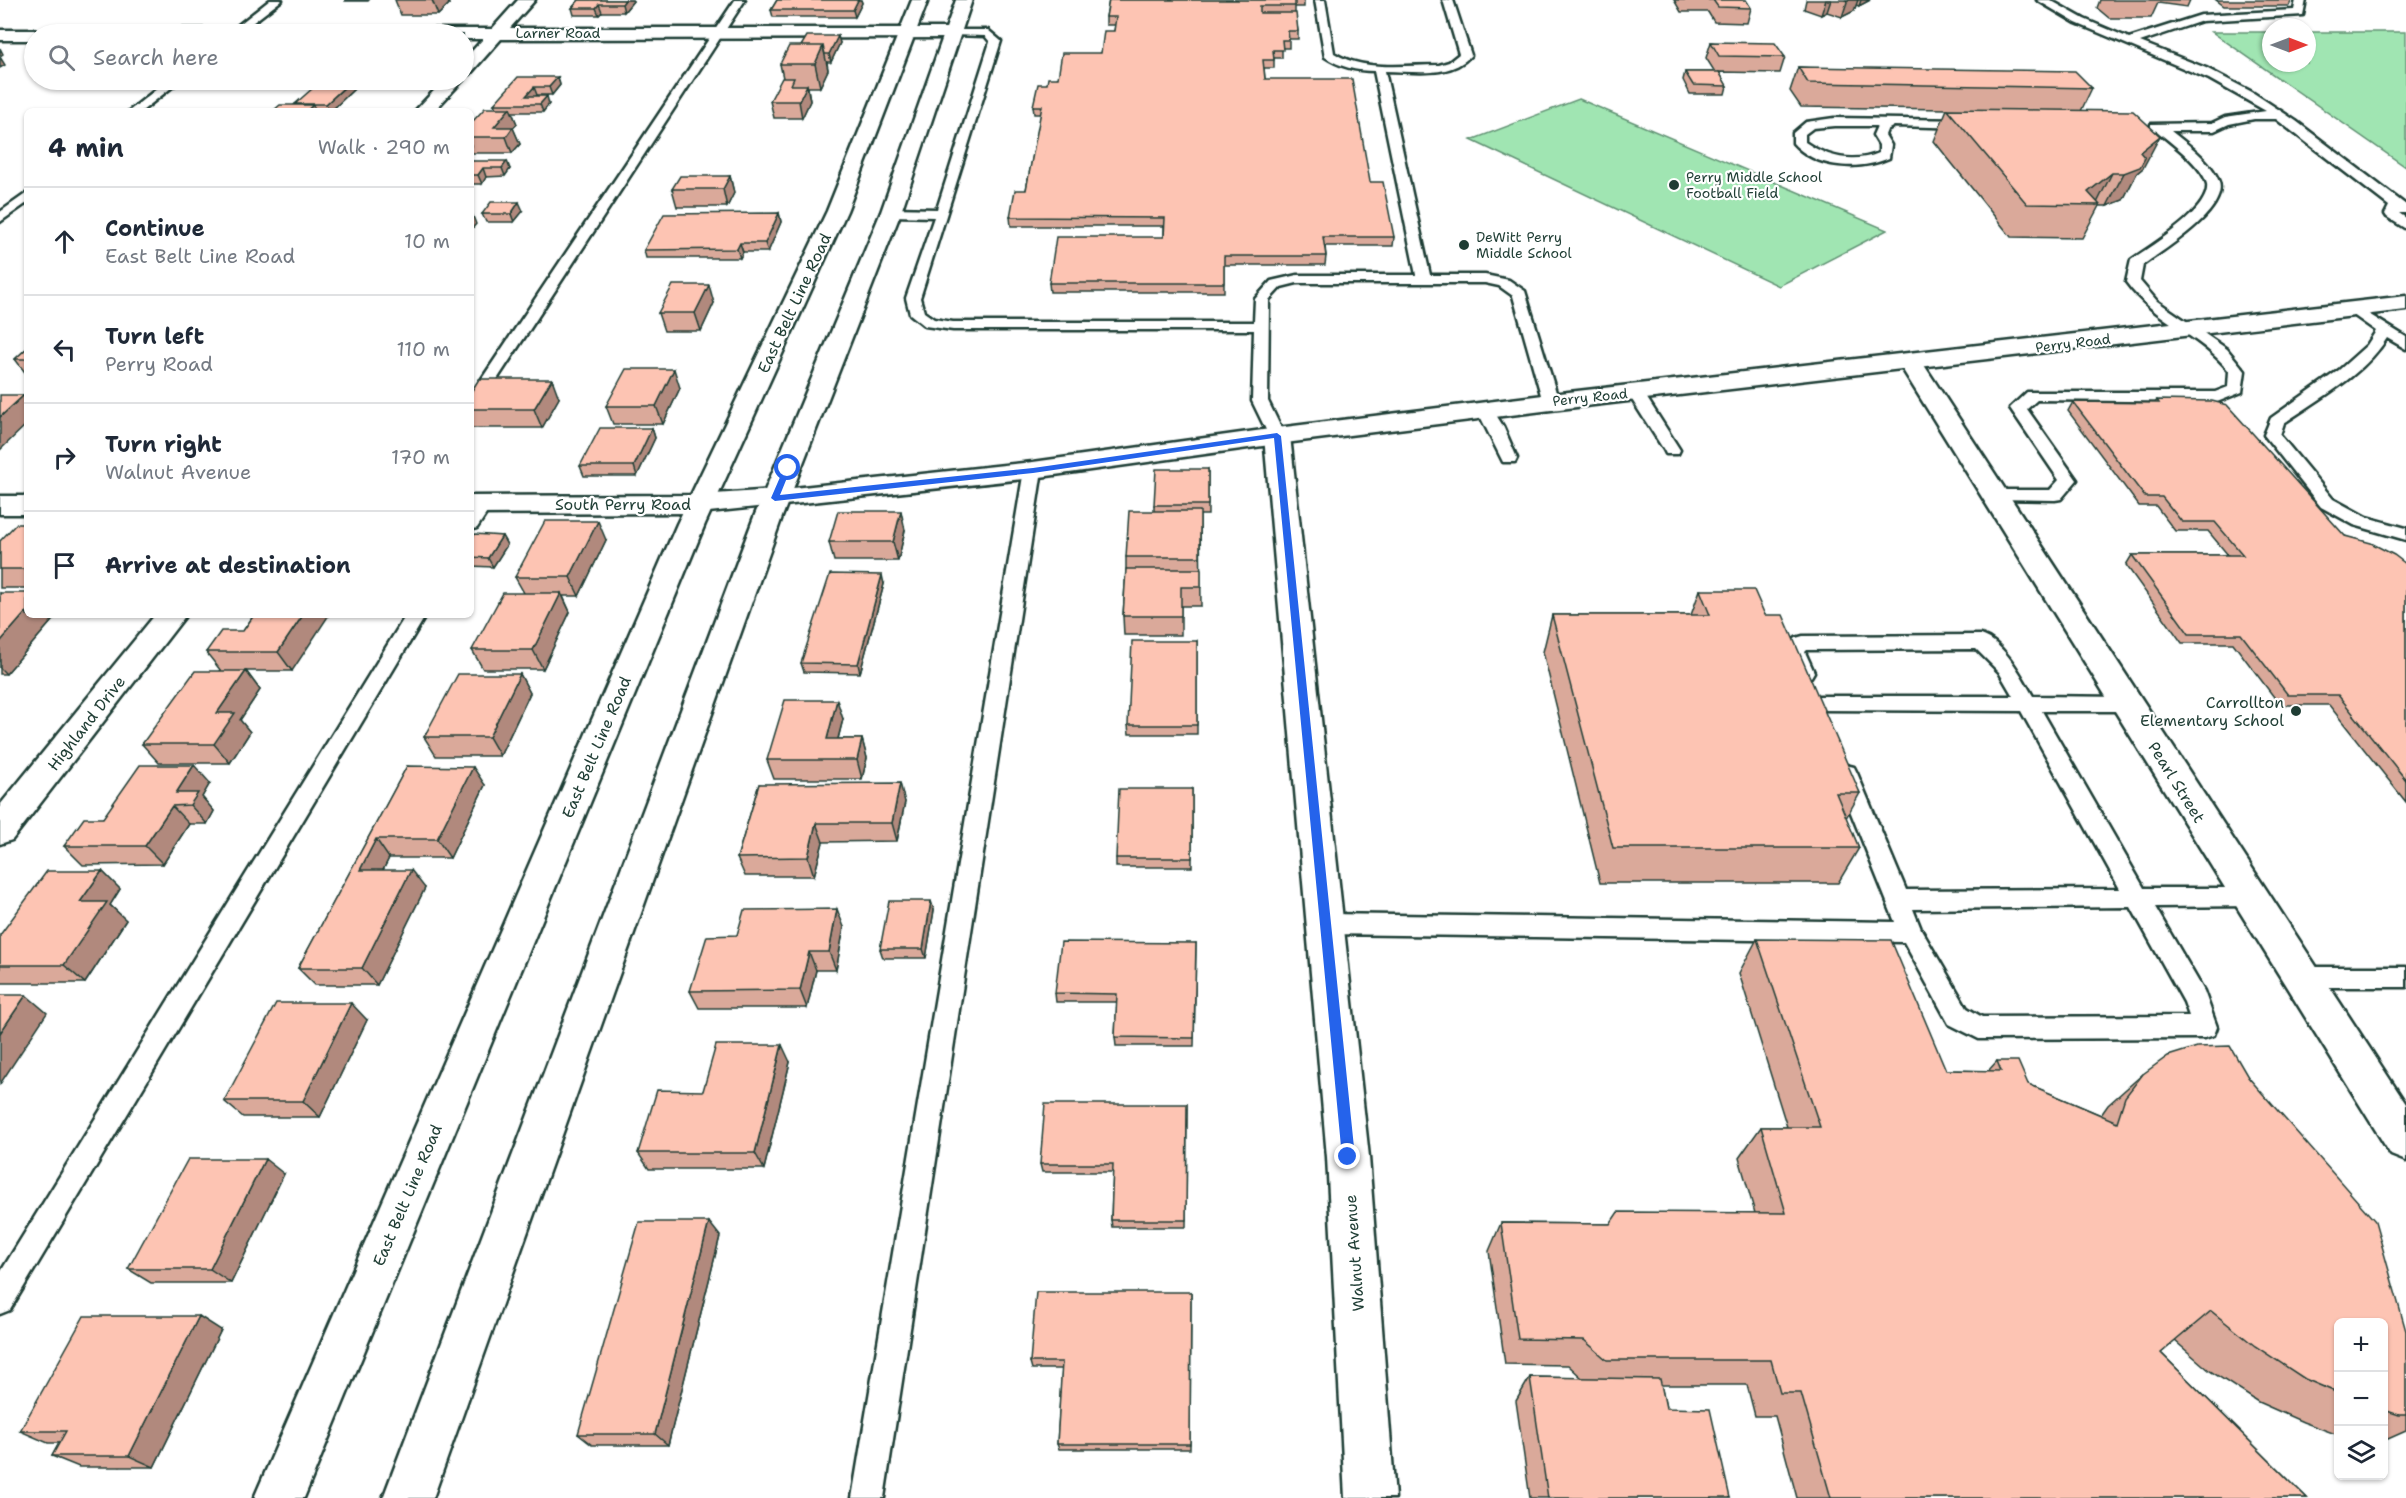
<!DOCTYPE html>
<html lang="en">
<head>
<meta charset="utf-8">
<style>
  body { margin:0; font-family:"Shantell Sans",sans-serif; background:#f2f2f3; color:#1f2937 }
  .controls { position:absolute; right:18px; bottom:18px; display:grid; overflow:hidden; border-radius:9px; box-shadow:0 2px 4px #0004 }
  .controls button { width:54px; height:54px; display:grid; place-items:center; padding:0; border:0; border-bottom:2px solid #e0e1e3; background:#fff; color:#1f2937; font:30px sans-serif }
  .compass { position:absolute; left:2262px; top:18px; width:54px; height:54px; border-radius:50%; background:#fff; box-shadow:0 2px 4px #0004; rotate:90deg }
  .stop { position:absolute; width:18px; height:18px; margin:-14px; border:4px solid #2563eb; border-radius:50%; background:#fff }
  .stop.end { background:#2563eb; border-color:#fff; box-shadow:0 2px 6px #0008 }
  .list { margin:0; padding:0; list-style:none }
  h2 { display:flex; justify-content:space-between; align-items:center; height:78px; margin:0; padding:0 24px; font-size:26px }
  h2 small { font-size:20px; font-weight:400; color:#747a83 }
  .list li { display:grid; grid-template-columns:39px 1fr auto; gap:18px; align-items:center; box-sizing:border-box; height:108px; padding:0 24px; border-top:2px solid #e0e1e3 }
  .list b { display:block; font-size:22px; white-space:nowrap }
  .list p { margin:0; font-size:20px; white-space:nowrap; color:#747a83 }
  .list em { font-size:20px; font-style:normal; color:#747a83 }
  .icon { flex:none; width:33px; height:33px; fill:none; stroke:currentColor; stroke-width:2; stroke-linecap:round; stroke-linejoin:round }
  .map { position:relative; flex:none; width:2406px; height:1498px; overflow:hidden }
  .search { position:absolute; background:#fff; box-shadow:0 2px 4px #0004; left:24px; top:24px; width:450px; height:66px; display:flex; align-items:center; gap:15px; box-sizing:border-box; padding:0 21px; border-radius:33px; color:#747a83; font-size:22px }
  .panel { position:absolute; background:#fff; box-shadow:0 2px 4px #0004; left:24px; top:108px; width:450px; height:510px; border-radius:9px }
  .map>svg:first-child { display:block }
</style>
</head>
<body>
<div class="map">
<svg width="2406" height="1498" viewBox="0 0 2406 1498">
  <rect width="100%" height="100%" fill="#fff"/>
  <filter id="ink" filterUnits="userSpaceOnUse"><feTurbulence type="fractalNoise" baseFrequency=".0167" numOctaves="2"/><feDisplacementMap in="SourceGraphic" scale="12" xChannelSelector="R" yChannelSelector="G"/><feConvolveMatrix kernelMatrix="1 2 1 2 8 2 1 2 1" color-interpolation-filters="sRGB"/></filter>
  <g filter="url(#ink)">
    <path fill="#a0e5b2" stroke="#609173" stroke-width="1.5" d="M2212,32H2271V63H2307V32H2406V167Z
      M1579,99L1887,230L1779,286L1471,140Z"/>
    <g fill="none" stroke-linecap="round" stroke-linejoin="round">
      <defs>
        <path id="service" d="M270,0H282L238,34H227Z
          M735,0H745L479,407L471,412V395Z
          M1315,0H1325L1334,53C1364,72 1405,65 1439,65L1449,62L1459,54L1443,0H1453L1471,55C1450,79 1414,71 1385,71L1430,275H1485L1509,280L1525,291L1559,402L1557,405L1551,407L1543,402L1513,296L1499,286L1485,283H1297L1281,287L1269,300L1268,401L1285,436L1277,441L1269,436L1252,401L1254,330H953L925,326L910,314L906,298L934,217L891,216L884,212L891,208L937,209L990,42L985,36L950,35V31L954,30H988L1001,41L920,298L924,312L934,319L953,322H1254L1255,299L1271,281L1297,275H1416L1374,71C1356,71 1340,67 1325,57Z
          M2037,0H2050L2084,19L2129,38L2201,15L2294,10L2296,0H2306L2303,15L2202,21L2140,42L2206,68L2252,92L2296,121L2406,205V213H2399L2406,218V229L2387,217L2385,214L2389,206L2276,119H2254L2229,124L2214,131H2171C2187,144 2212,161 2219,182C2228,211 2163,250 2143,265L2140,281L2157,301L2227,349L2245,371L2242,392L2217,402L2037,400L2027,409L2077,480L2061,499L2055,500L1994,499L1988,498L1985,494L1988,490H2050L2059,480L2010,408L2027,392H2215L2228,387L2229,371C2200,334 2155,322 2126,282L2131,260C2150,246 2211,211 2207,184C2203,166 2171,143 2157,131L2151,130V124L2212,123L2225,117L2266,111L2209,79L2076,23Z
          M168,80H181L142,111H129Z
          M1834,118L1968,120L1974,124L1968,128L1894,126L1887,130L1885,135L1891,145L1889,158C1860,171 1816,169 1793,143V133L1806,122ZM1834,126H1877L1873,135L1879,145V153C1853,164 1827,157 1805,142V134L1813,128Z
          M27,193V203L0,222V212Z
          M2354,305L2406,337V349L2387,338C2364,375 2319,399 2284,423L2280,435L2333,499L2366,517L2406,528V540L2354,525L2321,507L2264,435L2271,418L2339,370L2367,345L2376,331L2349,312L2347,309L2349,306Z
          M1635,387L1643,392L1680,450L1678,454H1666L1664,450L1627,392Z
          M1485,405L1491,407L1503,426L1517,458L1515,462H1503L1477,410Z
          M1033,465L1039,466L1042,470L884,1498H852L1024,470L1027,466Z
          M483,500L489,501L492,505L477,528L471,530V510L477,501Z
          M406,615H426L10,1310L0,1314V1273Z
          M1981,635C2004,642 2022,677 2033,696L2128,697L2135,699L2138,704L2135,709L2128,711H2042L2144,888H2251L2259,890L2263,897L2259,904L2251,906L2155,907L2204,991L2217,1027L2214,1035L2205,1038L1979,1039L1949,1024L1904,942L1325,934L1317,931L1313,924L1317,917L1325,914L1895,922L1835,773L1838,767L1846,765L1854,767L1857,773L1906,890L2120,889L2021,711L1818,710L1811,708L1808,703L1811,698L1818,696H2013L1999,672L1976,649L1807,650L1805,652L1814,672L1811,677L1804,679L1797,677L1784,650L1796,638L1803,636ZM2131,907L2184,1002L2189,1016L1982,1017L1967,1008L1921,929L1913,909Z
          M2301,967H2406V987H2301L2292,984L2289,977L2292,970Z"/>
        <path id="minor" d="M518,0H535L510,28H954L962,33L954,38L501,39L470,74L464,75V60L483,39H464V34H154L156,30L162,29H492Z
          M0,30H34L42,34H34V40H0Z
          M444,80H463L434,111H415Z
          M1910,355L1919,357L1922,362L2406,1104V1161L2391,1155L1898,362L1901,357Z
          M1277,428L1286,430L1290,436L1369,1157L1395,1498H1345L1327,1157L1264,436L1268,430Z
          M775,490L785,492L789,498L785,504L699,513L471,514V496L699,495Z
          M0,496H27V514H0Z
          M155,615H186L12,840L0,844V805Z"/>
        <path id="tertiary" d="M2406,296V310L1551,410L1277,444L1033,478L775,506L765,504L761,498L765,492L775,490L1033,462L1277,428L1551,394Z"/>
        <path id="primary" d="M912,0H928L847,211L705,524L304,1498H254L677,524L827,211Z
          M956,0H972L901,212L782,517L433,1498H383L754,517L881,212Z"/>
      </defs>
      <use href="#service" stroke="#1f3d34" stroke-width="5"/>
      <use href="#minor" stroke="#1f3d34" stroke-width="5"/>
      <use href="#tertiary" stroke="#1f3d34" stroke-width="5"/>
      <use href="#primary" stroke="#1f3d34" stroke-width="5"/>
      <use href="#service" fill="#fff" fill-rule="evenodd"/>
      <use href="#minor" fill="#fff" fill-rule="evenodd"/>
      <use href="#tertiary" fill="#fff" fill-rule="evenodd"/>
      <use href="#primary" fill="#fff" fill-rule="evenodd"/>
    </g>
    <path fill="#daa99a" stroke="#1f3d34" stroke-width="1.5" d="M345,0H369L368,1H345Z
      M395,0H447L449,4L438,15H401Z
      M579,0H632L633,1L624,12H602L599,15H574L572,8Z
      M777,0H861L862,3L855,17H773L771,10Z
      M1109,0H1304V7H1295V13L1298,31V39H1289V48H1282V58H1274V68H1264L1265,79L1370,182L1394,237L1393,246H1325L1326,256L1325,265H1224V292H1050L1049,283L1164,237V226H1011L1010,217L1026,190L1041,114H1034L1033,106L1047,84L1101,53L1114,31L1115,25H1106V17Z
      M1674,0H1746L1751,8L1747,23L1714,22L1708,12H1681Z
      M1806,0H1870L1859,6L1856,5L1854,11L1842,17L1827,12L1821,15L1804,9Z
      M2100,0H2190L2187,7L2158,3L2151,18H2109L2097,8Z
      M2216,0H2292L2289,6H2224Z
      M1711,42L1785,57L1780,73L1719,72L1727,86L1725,94H1690L1683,80L1685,72H1715L1706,58Z
      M840,43L831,62H827L828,70L820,87H808L810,101L802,118H774L770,101L783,78L780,64L801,46Z
      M1798,67L2092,88L2081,111L2143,168L2137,173L2123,200L2107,206H2099L2082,238L2011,237L1934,141L1947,109L1801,107L1790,91Z
      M558,77L560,85L552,95H537L536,96L549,104L543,112H512L517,124L513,128L520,144L512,153H471V121H473L496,108L494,104Z
      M353,80L356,87L331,111H273L295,105V104Z
      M471,161L510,169L505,176L486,177L482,184H471Z
      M730,176L734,193L727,207H677L672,189Z
      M523,211L514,222H486L482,214Z
      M779,213L781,222L768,252H743L740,258H646L644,250Z
      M714,303L701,331H664L658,313Z
      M27,348V375L15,359Z
      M680,388L663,424H613L606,406Z
      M471,392L559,398L542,428H471Z
      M2157,400L2345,536L2406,564V802L2329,705H2280L2233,643H2182L2126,565L2132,555H2228L2208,531H2175L2156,506H2139L2068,411L2073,402L2155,403Z
      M652,428L655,438L637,476H584L580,466Z
      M1208,469V515H1200L1201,606H1181V635H1124L1123,616L1126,569V557L1154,511V505Z
      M27,524V588H0V541Z
      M905,530L898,561H834L829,542Z
      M502,536L507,545L493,567L471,566V540Z
      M606,540L579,596H563L570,612L543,669H483L472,650L524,593L515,577Z
      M884,584L860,673L804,672L801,663Z
      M1700,590L1765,615L1860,793L1846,818L1859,848L1838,883H1600L1543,652L1552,615H1691Z
      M0,593L27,615H57L6,674H0Z
      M254,615L292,671H246L260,690L240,720L250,732L230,763H159L142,744L221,671L206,652L243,631Z
      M1197,641V734H1129L1128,725Z
      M520,674L530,693L500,756H436L424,737Z
      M843,719L838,739H862L867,758L862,779H774L767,760Z
      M407,766L485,785L450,858H389L383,870L425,888L377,985H315L298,968Z
      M210,783L202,797L214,811L207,824H189L163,864L83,865L64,846L103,818Z
      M759,784L905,802L897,841L823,842L814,876H745L737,858Z
      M1192,789V867H1116V858Z
      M102,871L120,889L110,905L126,920L85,983H0V935Z
      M934,910L926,958H883L880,949Z
      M844,927L836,970H816L807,1008H699L690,991L737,935Z
      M1757,939L1946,1070L1988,1071L1997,1061L2028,1084L2101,1115L2108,1105L2143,1074L2248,1077L2406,1331V1431L2388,1439H2384V1323H2338V1435L2303,1422L2258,1402L2210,1371L2175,1341L2161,1353L2307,1498H1797L1775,1416H1755L1747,1385H1661L1666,1408L1730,1498H1530L1516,1401L1530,1377L1582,1378L1568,1365L1505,1364L1489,1251L1501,1223L1610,1224L1755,1213L1739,1158L1761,1127H1787L1739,973Z
      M1196,943L1194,1046H1116L1115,1037L1117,1002H1056L1055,993Z
      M367,1020L320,1117H243L224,1101Z
      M790,1062L764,1169H649L638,1153Z
      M1187,1104L1186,1227H1112L1111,1220L1113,1172H1042L1040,1164Z
      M284,1174L231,1283H151L128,1269Z
      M720,1236L668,1445H592L578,1434Z
      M1191,1292L1190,1449H1059L1057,1444L1062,1369H1032L1030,1362Z
      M221,1330L154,1467H79L52,1456L59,1443H48L20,1431Z"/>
    <path fill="#b1897d" stroke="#1f3d34" stroke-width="1.5" d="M432,0H447L449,4L438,15Z
      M625,0H632L633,1L624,12L622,4Z
      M858,0H861L862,3L855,17L853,10Z
      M1826,0H1831L1827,12L1821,15Z
      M1846,0H1858L1854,11L1842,17L1847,2Z
      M1861,0H1870L1859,6Z
      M599,4L602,12L599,15L596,8Z
      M838,36L840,43L831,62L829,54Z
      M823,46L828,70L820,87L815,64Z
      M0,48L3,54L0,56Z
      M0,57L5,65L0,68Z
      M558,77L560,85L552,95L549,87Z
      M353,80L356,87L331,111H330L326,104Z
      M807,85L810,101L802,118L799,101Z
      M534,87L537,95L529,104L526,96Z
      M547,96L549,104L543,112L540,104Z
      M313,105L316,111H306Z
      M510,108L517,124L513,128L520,144L512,153L506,137L494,127Z
      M2160,136L2143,168L2137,173L2123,200L2107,206L2124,173L2140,152Z
      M507,161L510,169L505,176L502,168Z
      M483,168L486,177L482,184L478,175Z
      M2112,173L2096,205L2088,192Z
      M730,176L734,193L727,207L723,189Z
      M519,202L523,211L514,222L511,214Z
      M471,211L476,224L471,230Z
      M779,213L781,222L768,252L765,243Z
      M740,243L743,252L740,258L737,249Z
      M709,285L714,303L701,331L695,313Z
      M674,369L680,388L663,424L656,406Z
      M552,379L559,398L542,428L534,409Z
      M24,395L27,399V424L0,450V417Z
      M652,428L655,438L637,476L634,466Z
      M901,511L905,530L898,561L893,542Z
      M598,521L606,540L579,596L570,577Z
      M502,536L507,545L493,567L488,558Z
      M882,575L884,584L860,673L858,664Z
      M561,593L570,612L543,669L533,650Z
      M27,611V615H57L6,674L0,668V642Z
      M303,615H329L292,671L278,652Z
      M246,671L260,690L240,720L250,732L230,763L214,744L217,713Z
      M520,674L530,693L500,756L489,737Z
      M837,700L843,719L833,758L827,739Z
      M862,739L867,758L862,779L857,760Z
      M194,765L210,783L202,797L214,811L207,824L190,805L176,793Z
      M473,767L485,785L450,858L437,839Z
      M900,783L905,802L897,841L892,823Z
      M172,806L189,824L163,864L145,846Z
      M816,823L823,842L814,876L808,857Z
      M376,839L389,858L374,888L360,870Z
      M411,870L425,888L377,985L362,968Z
      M102,871L120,889L110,905L126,920L85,983L64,965L80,902Z
      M931,901L934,910L926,958L923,949Z
      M837,909L844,927L836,970L829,952Z
      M809,952L816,970L807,1008L800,990Z
      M26,995L47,1013L0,1084V1033Z
      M351,1003L367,1020L320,1117L303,1101Z
      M782,1045L790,1062L764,1169L755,1153Z
      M265,1159L284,1174L231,1283L210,1269Z
      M709,1222L720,1236L668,1445L655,1434Z
      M199,1316L221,1330L154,1467L129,1456Z"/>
    <path fill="#fdc4b3" stroke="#1f3d34" stroke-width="1.5" d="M579,0H625L622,4H599L596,8H572Z
      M777,0H858L853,10H771Z
      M1109,0H1295V6H1260V13H1296L1298,31H1288L1289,40H1282L1283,50H1273L1274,60H1263L1265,79H1352L1370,182H1383L1394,237H1323L1326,256H1224V283H1049L1056,237H1164L1165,218L1010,217L1015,190H1026L1042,106H1033L1038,84H1047L1048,78H1058L1062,53H1101L1104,31H1114L1116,17H1106Z
      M1713,0H1746L1751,8L1718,7Z
      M807,36H838L829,54H825L823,46H801Z
      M1711,42L1775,43L1785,57L1719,56Z
      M789,46H823L815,64H780Z
      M1798,67L2075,71L2092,88L1808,83Z
      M1685,72H1719L1727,86L1693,85Z
      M518,77H558L549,87H534L526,96H547L540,104H494Z
      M782,78H794L791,85H807L799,101H770Z
      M322,80H352L326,104H295Z
      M280,105H313L306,111H273Z
      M485,108H510L494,127H513L506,137H471V121H473Z
      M1947,109L2133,111L2160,136L2140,152L2145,158L2140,167L2124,173H2112L2088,192L2100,205L2027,204Z
      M471,161H507L502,168H483L478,175H471Z
      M680,176H730L723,189H672Z
      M491,202H519L511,214H482Z
      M779,213L765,243H740L737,249L644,250L664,214Z
      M673,285H709L695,313H658Z
      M27,348V359H15Z
      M626,369H674L656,406H606Z
      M479,379H552L534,409H471V392Z
      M0,395H24L0,417Z
      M2157,400L2212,401L2227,405L2345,536L2371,543L2394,555L2406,564V780L2338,695H2288L2241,634H2189L2132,555H2243L2215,522H2182L2162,497H2145L2073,402L2159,403Z
      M600,428H652L634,466H580Z
      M1156,469H1208V505H1154Z
      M838,511H901L893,542H829Z
      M1129,511H1200V557H1126Z
      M545,521H598L570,577H515Z
      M16,524H27V569H0V541Z
      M475,534L502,536L488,558L471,557V540Z
      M1126,569H1201V587H1181V616H1123Z
      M830,574L882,575L858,664L801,663Z
      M1700,590H1754L1765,615H1783L1860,793H1836L1859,848H1613L1552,615H1710Z
      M0,593H27V611L0,642Z
      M503,593H561L533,650H472Z
      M254,615H303L278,652H206L221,631H243Z
      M1132,641H1197V725H1128Z
      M195,671H246L217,713H235L214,744H142Z
      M458,674H520L489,737H424Z
      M785,700H837L827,739H862L857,760H767Z
      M140,765H194L176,793H198L190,805L172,806L145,846H64L84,818H103Z
      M407,766L473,767L437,839H376L360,870H411L362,968H298Z
      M900,783L892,823H816L808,857L737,858L759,784Z
      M1119,789H1192V858H1116Z
      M47,871H102L80,902H107L64,965H0V935Z
      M889,901H931L923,949H880Z
      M837,909L829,952H809L800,990L690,991L707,936L737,935L744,910Z
      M1757,939L1891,940L1946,1070L2001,1071L1997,1061H2018L2028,1084L2117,1122L2125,1097L2143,1074L2168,1056L2197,1047L2230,1046L2248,1077L2375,1221L2406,1331V1415H2399L2384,1410V1323H2338V1393L2305,1379L2255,1346L2211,1311L2161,1353L2307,1498H1831L1801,1393H1780L1771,1360H1607L1584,1340L1518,1339L1501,1223L1610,1224L1618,1212L1786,1213L1761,1127H1820Z
      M1061,942L1196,943L1194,1038L1115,1037L1117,994L1055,993Z
      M0,995H26L0,1033Z
      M276,1003H351L303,1101H224Z
      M716,1045H782L755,1153H638L657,1090L703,1091Z
      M1045,1104H1187L1186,1220H1111L1113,1164H1040Z
      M188,1159H265L210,1269H128Z
      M639,1222H709L655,1434H578Z
      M1036,1292H1191L1190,1444H1057L1062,1362H1030Z
      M84,1316H199L129,1456H52L66,1431H20Z
      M1530,1377L1660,1379L1666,1408L1710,1409L1730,1498H1548Z"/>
  </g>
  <path fill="#2563eb" d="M1277,433L1281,436L1355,1157L1348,1163L1342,1157L1274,438L1033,473L775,501L771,498L784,468L788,466L791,468L780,495L1033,468Z"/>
  <g fill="#1f3d34" stroke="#fff" stroke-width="2">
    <circle cx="1674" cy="185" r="6"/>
    <circle cx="1464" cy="245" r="6"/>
    <circle cx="2296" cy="711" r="6"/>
  </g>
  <g text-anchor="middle" stroke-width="4.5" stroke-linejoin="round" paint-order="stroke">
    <g font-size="14" fill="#1f3d34" stroke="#fff">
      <text x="558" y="38">Larner Road</text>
      <text transform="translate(2073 343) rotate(-7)" y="5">Perry Road</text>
      <text transform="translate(1590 397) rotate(-6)" y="5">Perry Road</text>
    </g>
    <g font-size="14" fill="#1f3d34" stroke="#fff" text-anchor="start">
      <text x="1686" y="182">Perry Middle School<tspan x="1686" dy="16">Football Field</tspan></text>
      <text x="1476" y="242">DeWitt Perry<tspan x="1476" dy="16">Middle School</tspan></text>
    </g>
    <g font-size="16" fill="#1f3d34" stroke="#fff">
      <text transform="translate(794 303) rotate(-65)" y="6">East Belt Line Road</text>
      <text x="623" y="510">South Perry Road</text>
      <text transform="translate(86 723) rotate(-52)" y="6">Highland Drive</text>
      <text transform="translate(596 747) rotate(-67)" y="6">East Belt Line Road</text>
      <text transform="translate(2177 782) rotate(58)" y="6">Pearl Street</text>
      <text transform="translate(407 1195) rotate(-67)" y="6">East Belt Line Road</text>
      <text transform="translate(1354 1253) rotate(-94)" y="6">Walnut Avenue</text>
    </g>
    <g font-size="16" fill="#1f3d34" stroke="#fff" text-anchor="end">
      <text x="2284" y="708">Carrollton<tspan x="2284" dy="18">Elementary School</tspan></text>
    </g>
  </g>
</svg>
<div class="controls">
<button>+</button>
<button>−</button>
<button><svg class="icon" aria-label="layers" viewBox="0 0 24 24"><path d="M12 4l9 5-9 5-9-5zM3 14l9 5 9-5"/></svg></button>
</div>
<svg class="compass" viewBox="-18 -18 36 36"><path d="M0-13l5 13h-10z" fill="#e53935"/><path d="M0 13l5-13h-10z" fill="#747a83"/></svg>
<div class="stop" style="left:788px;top:468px"></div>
<div class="stop end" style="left:1348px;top:1157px"></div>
<div class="search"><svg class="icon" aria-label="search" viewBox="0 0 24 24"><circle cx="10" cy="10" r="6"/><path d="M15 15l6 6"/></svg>Search here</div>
<section class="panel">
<h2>4 min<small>Walk · 290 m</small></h2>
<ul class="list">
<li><svg class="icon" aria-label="ahead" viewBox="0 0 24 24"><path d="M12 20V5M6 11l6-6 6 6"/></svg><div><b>Continue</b><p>East Belt Line Road</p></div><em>10 m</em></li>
<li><svg class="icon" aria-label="left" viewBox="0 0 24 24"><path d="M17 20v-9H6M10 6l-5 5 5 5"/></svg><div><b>Turn left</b><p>Perry Road</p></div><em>110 m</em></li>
<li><svg class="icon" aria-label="right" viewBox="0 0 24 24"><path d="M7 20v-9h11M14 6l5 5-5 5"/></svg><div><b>Turn right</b><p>Walnut Avenue</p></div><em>170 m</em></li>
<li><svg class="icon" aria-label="arrive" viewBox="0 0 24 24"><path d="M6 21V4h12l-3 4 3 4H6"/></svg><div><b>Arrive at destination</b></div></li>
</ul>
</section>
</div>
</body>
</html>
